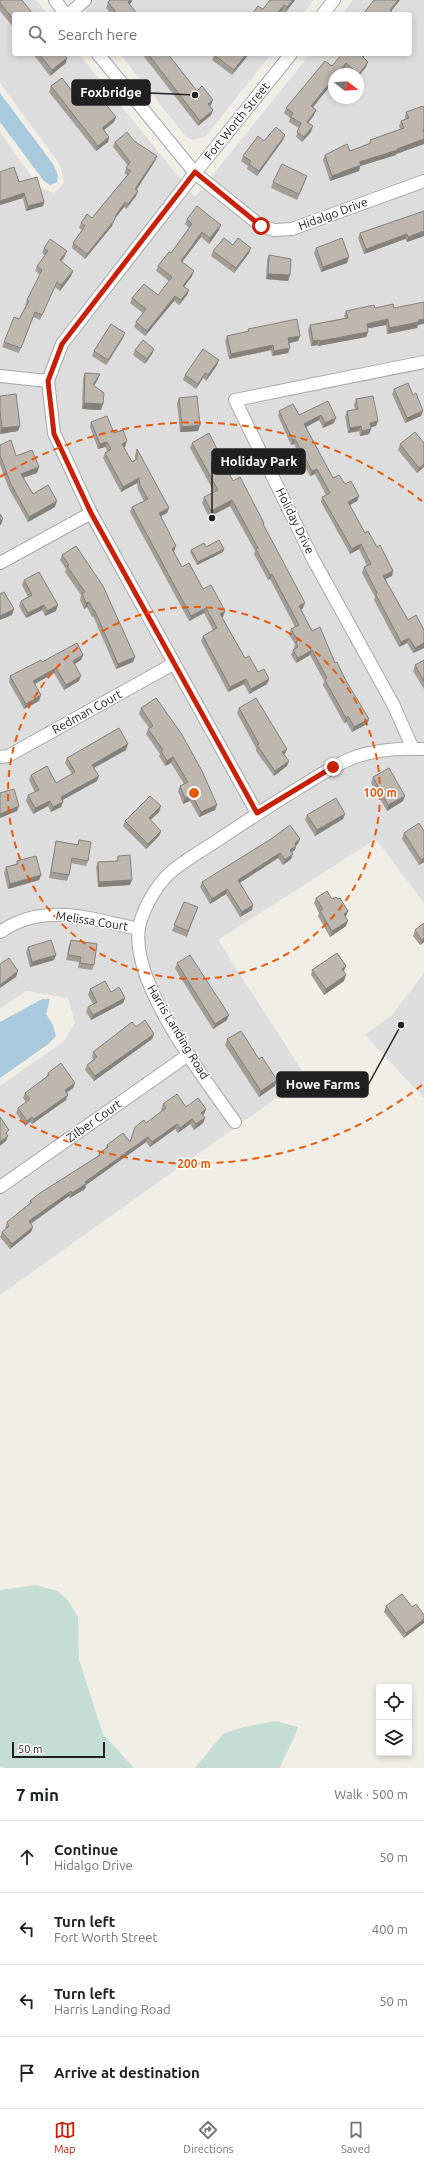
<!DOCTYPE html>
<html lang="en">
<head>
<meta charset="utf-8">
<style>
  body { margin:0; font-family:Ubuntu,sans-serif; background:#f2f2f2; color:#202124 }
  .controls { position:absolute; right:12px; bottom:12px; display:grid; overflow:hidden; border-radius:4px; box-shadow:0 2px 6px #0003 }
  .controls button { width:36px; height:36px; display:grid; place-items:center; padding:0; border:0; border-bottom:1px solid #e0e0e0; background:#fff; color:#202124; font:20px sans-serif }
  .compass { position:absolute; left:328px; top:68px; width:36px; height:36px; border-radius:50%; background:#fff; box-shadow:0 2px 6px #0003; rotate:107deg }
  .scale { position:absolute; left:12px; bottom:10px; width:93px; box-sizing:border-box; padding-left:4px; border:2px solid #202020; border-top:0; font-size:11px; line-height:14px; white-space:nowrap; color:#202020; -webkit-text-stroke:3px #fff; paint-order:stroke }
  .stop { position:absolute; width:12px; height:12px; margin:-9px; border:3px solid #c92107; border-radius:50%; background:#fff }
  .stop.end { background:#c92107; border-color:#fff; box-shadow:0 1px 4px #0008 }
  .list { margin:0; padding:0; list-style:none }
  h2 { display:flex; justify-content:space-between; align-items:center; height:52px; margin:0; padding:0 16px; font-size:17px }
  h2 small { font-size:13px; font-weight:400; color:#757577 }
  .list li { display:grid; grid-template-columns:26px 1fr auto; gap:12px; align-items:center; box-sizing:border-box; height:72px; padding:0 16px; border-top:1px solid #e0e0e0 }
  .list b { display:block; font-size:15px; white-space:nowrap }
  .list p { margin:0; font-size:13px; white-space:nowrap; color:#757577 }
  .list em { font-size:13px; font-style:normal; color:#757577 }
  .icon { flex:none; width:22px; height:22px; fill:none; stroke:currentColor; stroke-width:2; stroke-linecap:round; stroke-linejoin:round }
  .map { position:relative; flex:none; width:424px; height:1768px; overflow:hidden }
  .search { position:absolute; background:#fff; box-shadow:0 2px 6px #0003; left:12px; right:12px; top:12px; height:44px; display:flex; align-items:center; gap:10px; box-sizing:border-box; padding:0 14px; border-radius:4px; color:#757577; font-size:15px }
  .sheet { height:340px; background:#fff }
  nav { display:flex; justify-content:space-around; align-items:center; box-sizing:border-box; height:56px; border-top:1px solid #e0e0e0; background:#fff; font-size:11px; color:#757577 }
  nav a { display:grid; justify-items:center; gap:2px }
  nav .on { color:#c92107 }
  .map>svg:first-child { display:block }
</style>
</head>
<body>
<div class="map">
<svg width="424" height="1768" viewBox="0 0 424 1768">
  <rect width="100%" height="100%" fill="#f0eee7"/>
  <path fill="#dedddd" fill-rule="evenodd" d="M0,0H36L47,14H14V54H79L195,197L310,54H410V14H342L353,0H424V903L376,839L218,940L306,1077L0,1295V1086L63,1042L75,1023L68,998L26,991L0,1009V132L39,187L54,193L64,183L60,165L0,83ZM334,74H358V98H334Z
    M77,0H314L303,14H88Z
    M120,54H271L206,136L193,140L186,137Z
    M424,973V1098L365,1035L392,1015Z"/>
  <path fill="#c5ded5" d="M36,1585L57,1591L67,1599L78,1617L79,1660L103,1734L134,1768H6L0,1766V1590Z
    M276,1721L298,1727C294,1742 285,1753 280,1768H195L223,1734L243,1727Z"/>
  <path fill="#a9cadc" d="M0,93L53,164L58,175L57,182L50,185L44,181L0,122Z
    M42,999H50L46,1014L53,1025L56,1036L47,1045L0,1078V1022Z"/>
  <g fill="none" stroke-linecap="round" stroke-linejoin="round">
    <defs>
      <path id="street" d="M55,0L65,14
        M69,14L85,0
        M323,14L334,0
        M98,54L195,173L261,226L274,230L292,229L424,181
        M0,376L48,381
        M0,563L91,513
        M413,749L394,706L313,559L235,400L424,362
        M0,757L8,756L173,664
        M257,813L91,513L54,433L48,381L62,344L195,173L291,54
        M0,932C44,901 91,919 139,929
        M235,1122C204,1078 130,983 139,928C142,910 157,884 171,872C186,859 205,849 221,838C248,820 275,802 302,786C320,775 336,764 355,757C377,749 401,748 424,749
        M0,1187L188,1055"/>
    </defs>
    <use href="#street" stroke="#a7a7a7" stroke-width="14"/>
    <use href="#street" stroke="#fff" stroke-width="12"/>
  </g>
  <path fill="#a39d97" d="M0,0L14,14V28L0,11Z
    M110,0H132L130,4L137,14H111L106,8L108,2Z
    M295,0L285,13L282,11L263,9Z
    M33,54H64L66,63L50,76Z
    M142,54H168L197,91L211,105L210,106L213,110L211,115L198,126Z
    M215,54H249L232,75L212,60Z
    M363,57L368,62L366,67L358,77V74H351L344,69L334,74V81L313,107L316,110L314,115L308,123L311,132L302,142L296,137L299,128L289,122L290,118L284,113L286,108L332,66Z
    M51,86L72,91L116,117L114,122L104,130L109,137L108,142L96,151L49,92Z
    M424,108V144L396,154V155L360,166L359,171L330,181L323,160L325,155L350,151L369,144L370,140L400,129L399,126L401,121L405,119V117L406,112Z
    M285,135L283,140L257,176L247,169L248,166L241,161L243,156L264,141Z
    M134,141L157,156L155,161L136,190L138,191L136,196L126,209L124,207L114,219L112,226L85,259L72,248L73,243L82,230L79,228L81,223L92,218L127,175L124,173L128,166L113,147L115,142Z
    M0,172L44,202L43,206L26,211L23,198L0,205Z
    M273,182H305L297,200L271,188Z
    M424,211V236L407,242L405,239L364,254L358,238L360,233Z
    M187,219L219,230L209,244L201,237L182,262L192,276L184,287L189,290L187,295L179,305L174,301L145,336L134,327L136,322L143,313L130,303L132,298L158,295L169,281L156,271L158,266L171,253L189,228L185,224Z
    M233,245L249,253L234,273L211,256L213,251Z
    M44,248L65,256L61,262L73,271L71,276L60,291L55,287L40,320L33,317L19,353L2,347L4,342L19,319L26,305H25L27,300L40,275L35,271L37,266L45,256L42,253Z
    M316,248L347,263L321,272L314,253Z
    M269,255L290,275L288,281L266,279L267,260Z
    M375,308H394L418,325L417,328L387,334L386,325L368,328V332L366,337L318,346L317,345L311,346L308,330L310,325L345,318L344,316L346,311Z
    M248,329L300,336L298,341L289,343L288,353L272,356L271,350L229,359L225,341L227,336L248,331Z
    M123,338L106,365L92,356L94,351Z
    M154,349L152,354L145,364L133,355L135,350Z
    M217,365L206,381L203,378L196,389L183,380L185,375Z
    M85,373L100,374L98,379L94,386L101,410L82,409L83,378Z
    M394,389L413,395L421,416L405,423L392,394Z
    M0,396L18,431L0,434Z
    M179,398L200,425L198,431L180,432L177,403Z
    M356,399L376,426L371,427V429L369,434L360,436L359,431L348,433L345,416L347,411L355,410L354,405Z
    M328,401L334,423L323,428L319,420L306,427L333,478L345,484L359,496L357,501L350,505L365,533L377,547L393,571L392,576L385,579L408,620L424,630V648L413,653L407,643L399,647L374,600L375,597L362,573L364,567L367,566L359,549L350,554L321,502L322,497L326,495L315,474L310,476L294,444L291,445L278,416L279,411L299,415Z
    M91,422L114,433L125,447H124L132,462L135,460V455L137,449L169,508L167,513L161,516L174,552L182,567L225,611L223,617H222L245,658L258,672L269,679L267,684L249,694L244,684L228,692L201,641L203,636L213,630L204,613L189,621L130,512L132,507L144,501L138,490L137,483L121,492L103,458L105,453L107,451L105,447L98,449L90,427Z
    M192,443L233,481L264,523L263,525L303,608L301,610L312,631L335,663L345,679L367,724L352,732L346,722L344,723L323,685L324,681L310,655L296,663L291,655L293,650L294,649V648L295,644L289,635L291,629L295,627L270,579L268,580L254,554L255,551L230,506L209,517L202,503L204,497L214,492L190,448Z
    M400,444L424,467L417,473L398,450Z
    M0,445L16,456L39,467L37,473L23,478L33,494L55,507L28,522L9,489L0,465Z
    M206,547L223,552L197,565L190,552L191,550Z
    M62,555L135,657L133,662L116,669L93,616L92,617L87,607L84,609L80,600L81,595L65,572L66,569L60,560Z
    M24,580L56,611L45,616L42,610L26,618L19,606L21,601L28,597L22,585Z
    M83,655L81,660L75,664L79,681L64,690L54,673L35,684L39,701L24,709L9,682L10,676L42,662Z
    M424,660V689L413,671L415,665Z
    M141,708L215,810L199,817L190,801L183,804L178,791L180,786L184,784L171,763L165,766L159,756L160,754L146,734L149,728L139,714Z
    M239,708L285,754L284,755L289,761L287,766L274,776L256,751V748L237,713Z
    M126,750L94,768L97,781L62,800L63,802L61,807L51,812L48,806L33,814L26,801L28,795L35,792L29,780L31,775L56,783L72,774L65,763L67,758Z
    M373,777L403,801L387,811L371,783Z
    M161,806L159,812L150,820L161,831L159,836L146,849L123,826L125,821Z
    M345,814L343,819L315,836L305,820L307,815Z
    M424,831V862L419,865L402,839L404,833Z
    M79,840L88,861L86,866L71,863L69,875L67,881L49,878L55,847L56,841L77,845Z
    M298,844L296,845L295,850L292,852L293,854L291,859L283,865L278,858L240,883L253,905L252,910L240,917L226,894L210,904L200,887L202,882Z
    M118,856L130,885L98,887L96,867L98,862L116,861Z
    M17,861L41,875L39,880L8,889L4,873L6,867L16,864Z
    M316,898L338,899L348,911L346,916L345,917L346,926L330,937L318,916L319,913L314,903Z
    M184,902L198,907L187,937L172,931Z
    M415,930L424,942L420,945L413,936Z
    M71,940L94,965L92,970L78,968L79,962L66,960L69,945Z
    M28,947L56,955L54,960L30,967L26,952Z
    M177,963L227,1020L213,1029L175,969Z
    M346,966L343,972L344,981L324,995L311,975L312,970Z
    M90,989L111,992L125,998L123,1003L91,1020L86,1012L88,1007L93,1004L88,995Z
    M136,1027L154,1034L152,1039L94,1081L85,1070L87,1065L94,1060L92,1057L93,1052Z
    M227,1039L259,1059L275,1086L259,1097L225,1045Z
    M48,1073L75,1083L73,1088L67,1093L66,1100L32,1124L30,1122L25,1126L16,1113L18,1108L26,1102L23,1098L25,1093L46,1078Z
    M163,1104L206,1109L204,1114L203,1116L205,1118L203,1123L194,1130L190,1124L178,1133L175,1129L150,1147L146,1142L86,1185L85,1189L70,1198L69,1196L31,1224L33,1227L31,1232L10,1249L0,1237L2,1232L6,1229L5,1228L7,1222L29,1204L30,1201L98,1156L99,1153L105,1149L107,1145L130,1142L146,1123L162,1111L161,1110Z
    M416,1604L404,1638L384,1612L386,1606L412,1607Z"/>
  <path fill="#84807b" d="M130,0H132L131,3L126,7L128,2Z
    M293,0H295L285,13L287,7Z
    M398,0H400L389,14L390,10Z
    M284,5L282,11L280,14H277Z
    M246,54H249L232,75L234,70Z
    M364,54H366L360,62L362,56Z
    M67,58L66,63L50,76L52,70Z
    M368,62L366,67L358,77L359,74Z
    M346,63L344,69L339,74H337Z
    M334,78V81L309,112L311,106Z
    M213,100L211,105L206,109L208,104Z
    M213,110L211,115L198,126L200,121Z
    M316,110L314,115L305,127L307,122Z
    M116,117L114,122L100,133L102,128Z
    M313,126L311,132L302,142L304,137Z
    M285,135L283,140L257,176L259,171Z
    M109,137L108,142L96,151L98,146Z
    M424,139V144L396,154V155L360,166L359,171L330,181L332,176L359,162Z
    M157,156L155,161L134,194L135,189Z
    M138,191L136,196L126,209L128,204Z
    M24,193L23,198L0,205V201Z
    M44,202L43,206L26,211L28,206Z
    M125,202L124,207L114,220L116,215Z
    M114,221L112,226L85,259L87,254Z
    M221,225L219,230L209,244L210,238Z
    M424,231V236L407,242L408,237Z
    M202,232L201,237L179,266L181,261Z
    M407,234L405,239L364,254L366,249Z
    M251,248L249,253L234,273L236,268Z
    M67,251L65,256L58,266L60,260Z
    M349,257L347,263L321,272L323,267Z
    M73,271L71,276L60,291L61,285Z
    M194,271L192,276L181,291L183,286Z
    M268,274L290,275L288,281L266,279Z
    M189,290L187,295L179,305L181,300Z
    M175,296L174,301L145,336L147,331Z
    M388,319L386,325L365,329L367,324Z
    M424,319V324L418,325L417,328L387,334L389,328Z
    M368,332L366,337L318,346L320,341Z
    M125,333L123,338L106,365L108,360Z
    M300,336L298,341L286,344L288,338Z
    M319,340L317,345L311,346L313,341Z
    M273,345L271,350L229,359L231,354Z
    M290,348L288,353L272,356L274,351Z
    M154,349L152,354L145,364L147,359Z
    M219,360L217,365L206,381L208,375Z
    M205,373L203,378L196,389L198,384Z
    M100,374L98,379L91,391L93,385Z
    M84,403L103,404L101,410L82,409Z
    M423,411L421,416L405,423L407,418Z
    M321,415L319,420L302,429L304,424Z
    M336,418L334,423L323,428L325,423Z
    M378,421L376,426L368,428L370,423Z
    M200,425L198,431L180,432L182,427Z
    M20,426L18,431L0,434L2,428Z
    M361,426L359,431L348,433L350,428Z
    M371,429L369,434L360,436L362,431Z
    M295,439L294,444L291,445L293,440Z
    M127,441L125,447L120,449L122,444Z
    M107,442L105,447L98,449L100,444Z
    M424,464V467L417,473L419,468Z
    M39,467L37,473L19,479L21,474Z
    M317,469L315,474L310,476L312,471Z
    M139,478L137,483L121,492L123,487Z
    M359,496L357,501L346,507L348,502Z
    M232,500L230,506L209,517L211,511Z
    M57,501L55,507L28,522L29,517Z
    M169,508L167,513L157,518L159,513Z
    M3,519L1,525H0V521Z
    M361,544L359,549L350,554L352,549Z
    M176,546L174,552L170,554L172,549Z
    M224,549L223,552L197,565L198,562Z
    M393,571L392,576L381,581L383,576Z
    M272,574L270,579L268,580L270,575Z
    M89,602L87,607L84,609L86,603Z
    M305,603L303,608L297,612L299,606Z
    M44,605L42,610L26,618L28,613Z
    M58,605L56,611L45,616L47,611Z
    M206,608L204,613L189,621L191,616Z
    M14,609L12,615L0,620V616Z
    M94,611H95L93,616L92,617Z
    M225,611L223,617L218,619L220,614Z
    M409,638L407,643L399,647L401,642Z
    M424,643V648L413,653L415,648Z
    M312,650L310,655L296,663L298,658Z
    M83,655L81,660L71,666L73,661Z
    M135,657L133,662L116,669L118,664Z
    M56,668L54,673L31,686L33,681Z
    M81,676L79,681L64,690L66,685Z
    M246,679L244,684L228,692L230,687Z
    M269,679L267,684L249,694L251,689Z
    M41,695L39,701L24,709L26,704Z
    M348,716L346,722L344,723L346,718Z
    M369,719L367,724L352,732L354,727Z
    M128,744L126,750L90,770L92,765Z
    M287,749L285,754L281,757L282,752Z
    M173,757L171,763L165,766L167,761Z
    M289,761L287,766L274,776L275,771Z
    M99,776L97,781L59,802L61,797Z
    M192,795L190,801L183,804L185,798Z
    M405,796L403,801L387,811L388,805Z
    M50,801L48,806L33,814L35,808Z
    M63,802L61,807L51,812L53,807Z
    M217,805L215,810L199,817L201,812Z
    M19,806L17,811L0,818V814Z
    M161,806L159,812L147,823L149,818Z
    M345,814L343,819L315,836L317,830Z
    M161,831L159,836L146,849L148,844Z
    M300,839L298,844L293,847L295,843Z
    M296,846L295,850L288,855L290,850Z
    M280,853L278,858L236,885L238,880Z
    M293,854L291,859L283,865L285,860Z
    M424,858V862L419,865L421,860Z
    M41,875L39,880L8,889L10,884Z
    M132,880L130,885L98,887L99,882Z
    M227,889L226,894L210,904L212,899Z
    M253,905L252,910L240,917L242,912Z
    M348,911L346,916L342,919L344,914Z
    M348,921L346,926L330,937L332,931Z
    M424,938V942L420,945L422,940Z
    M56,955L54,960L30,967L32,962Z
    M346,966L344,971L340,975L342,969Z
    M18,971L16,977L0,988V985Z
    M346,975L344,981L324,995L326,989Z
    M125,998L123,1003L91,1020L93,1015Z
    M229,1015L227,1020L213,1029L215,1024Z
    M154,1034L152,1039L94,1081L95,1076Z
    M277,1080L275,1086L259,1097L261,1091Z
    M75,1083L73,1088L63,1095L65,1090Z
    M68,1095L66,1100L32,1124L34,1119Z
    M206,1109L204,1114L199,1118L201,1113Z
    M32,1117L30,1122L25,1126L27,1121Z
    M205,1118L203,1123L194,1130L196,1124Z
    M192,1119L190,1124L178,1133L180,1128Z
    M177,1124L175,1129L150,1147L152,1142Z
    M8,1136L6,1141L0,1146V1142Z
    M148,1137L146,1142L86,1185L85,1189L70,1198L72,1193L85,1182Z
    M71,1191L69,1196L27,1226L29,1221Z
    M33,1227L31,1232L10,1249L12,1244Z
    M424,1619V1623L404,1638L406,1633Z"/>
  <path fill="#bdb7b0" stroke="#84807b" d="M0,0H22L33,14H14V20L0,3Z
    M110,0H130L128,2L137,14H117L108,2Z
    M270,0H293L287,7L284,5L277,14H252L258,6L263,9Z
    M374,0H398L390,10L393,13L392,14H363Z
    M39,54H64L67,58L52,70Z
    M148,54H168L197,91L202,86L213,100L208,104L213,110L200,121Z
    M215,54H246L234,70L214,55Z
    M342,54H364L362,56L368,62L359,74L346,63L337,74H334V78L311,106L316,110L307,122L313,126L304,137L297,132L301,123L291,117L293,113L286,108L325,61L332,66Z
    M62,78L72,91L86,80L116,117L102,128L109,137L98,146L51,86Z
    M423,106L424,108V130H423L424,133V139L397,149L398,150L359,162L361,165L332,176L325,155L347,144L350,151L371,143L370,140L404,128L401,121L409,118L406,112Z
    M276,127L285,135L259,171L249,164L251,161L243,156L258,136L264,141Z
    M127,132L134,141L157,156L135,189L138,191L128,204L125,202L116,215L114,221L87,254L73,243L85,226L81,223L87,214L92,218L131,171L126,168L130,162L115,142Z
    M282,164L307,176L299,194L273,182Z
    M14,167L19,182L37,177L44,202L28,206L24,193L0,201V172Z
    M197,206L221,225L210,238L202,232L181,261L194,271L183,286L189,290L181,300L175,296L147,331L136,322L146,309L132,298L144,284L158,295L172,277L158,266L169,252L171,253L192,224L187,219Z
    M424,211V231L408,237L407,234L366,249L360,233Z
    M224,238L233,245L238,238L251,248L236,268L213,251Z
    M342,238L349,257L323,267L316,248Z
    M50,239L67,251L60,260L73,271L61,285L57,282L42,315L35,312L21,348L4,342L14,317L19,319L29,301L27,300L42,270L37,266L48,251L44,248Z
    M269,255L291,259L290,275L268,274Z
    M424,302V319L418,320L419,322L389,328L388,319L367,324L368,332L320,341L319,340L313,341L310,325L348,318L346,311L374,305L375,308L393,304L394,308Z
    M297,319L300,336L288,338L290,348L274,351L273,345L231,354L227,336L249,331L248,329Z
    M111,324L125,333L108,360L94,351Z
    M143,340L154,349L147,359L135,350Z
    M203,349L219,360L208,375L205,373L198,384L185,375Z
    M85,373L100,374L93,385L104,393L103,404L84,403Z
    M408,383L413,395L416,393L423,411L407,418L394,389Z
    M16,394L20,426L2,428L0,410V396Z
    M197,396L200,425L182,427L179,398Z
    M373,396L378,421L370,423L371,429L362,431L361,426L350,428L347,411L358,409L356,399Z
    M328,401L336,418L325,423L321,415L304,424L333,478L339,475L345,484L351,481L359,496L348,502L365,533L368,531L377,547L380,545L393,571L383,576L408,620L416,615L424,630V643L415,648L409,638L401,642L376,595L377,593L364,567L371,564L361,544L352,549L322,497L330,493L317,469L312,471L295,439L293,440L279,411L293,404L299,415Z
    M107,416L114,433L123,430L127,441L122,444L132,462L137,459V449L169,508L159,513L176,546L172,549L182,567L189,563L203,589L211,585L225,611L220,614L245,658L249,656L258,672L264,669L269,679L251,689L246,679L230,687L203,636L217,628L206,608L191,616L132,507L148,499L140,485L139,478L123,487L105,453L111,449L107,442L100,444L91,422Z
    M415,432L424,443V464L419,468L400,444Z
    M209,433L233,481L240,477L264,523L263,524L305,603L299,606L312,631L320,627L335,663L337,662L345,679L369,719L354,727L348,716L346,718L325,680L327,678L312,650L298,658L293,650L298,647L296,642L298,641L291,629L299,625L272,574L270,575L256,549L258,548L232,500L211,511L204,497L218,490L192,443Z
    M11,440L16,456L32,450L39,467L21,474L33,494L48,485L57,501L29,517L11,484L0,455V445Z
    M0,514L3,519L0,521Z
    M219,540L224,549L198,562L191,550L204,543L206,547Z
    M76,546L103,586L135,657L118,664L95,611H94L89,602L86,603L82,594L85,592L67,566L69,565L62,555Z
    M39,572L58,605L47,611L44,605L28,613L21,601L32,595L24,580Z
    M4,592L14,609L0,616V594Z
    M77,643L83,655L73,661L81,676L66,685L56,668L33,681L41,695L26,704L10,676L41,660L42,662Z
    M424,660V681L415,665Z
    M156,698L181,733L202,771L217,805L201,812L192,795L185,798L180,786L188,782L173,757L167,761L161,751L163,750L148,729L153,726L141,708Z
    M256,698L287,749L282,752L289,761L275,771L257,745L259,744L239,708Z
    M119,728L128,744L92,765L99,776L61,797L63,802L53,807L50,801L35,808L28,795L39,790L31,775L47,766L56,783L75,772L67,758Z
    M389,768L405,796L388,805L373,777Z
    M14,789L19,806L0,814V793Z
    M150,796L161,806L149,818L161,831L148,844L125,821Z
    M336,798L345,814L317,830L307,815Z
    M419,823L424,831V858L421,860L404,833Z
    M290,825L300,839L295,843L296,846L290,850L293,854L285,860L280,853L238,880L253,905L242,912L227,889L212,899L202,882L271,839Z
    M79,840L91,842L88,861L72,858L69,875L51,872L56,841L78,845Z
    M130,855L132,880L99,882L98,862L118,861V856Z
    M36,856L41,875L10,884L6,867L18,864L17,861Z
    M327,891L332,899L336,897L338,899L340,898L348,911L344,914L348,921L332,931L320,911L323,909L316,898Z
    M184,902L198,907L188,931L174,925Z
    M424,923V938L422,940L415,930Z
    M51,940L56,955L32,962L28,947Z
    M71,940L97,944L94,965L80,963L81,957L68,955Z
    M337,953L346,966L342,969L346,975L326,989L312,970Z
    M190,955L229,1015L215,1024L177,963Z
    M9,958L18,971L0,985V964Z
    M105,981L111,992L119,987L125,998L93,1015L88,1007L97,1002L90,989Z
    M145,1020L154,1034L95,1076L87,1065L97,1057L93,1052L132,1022L136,1027Z
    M241,1031L259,1059L262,1057L277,1080L261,1091L227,1039Z
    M61,1063L75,1083L65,1090L68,1095L34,1119L32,1117L27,1121L18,1108L30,1099L25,1093L49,1075L48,1073Z
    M177,1094L186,1107L198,1098L206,1109L201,1113L205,1118L196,1124L192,1119L180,1128L177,1124L152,1142L148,1137L85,1182L87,1183L72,1193L71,1191L29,1221L33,1227L12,1244L2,1232L9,1226L7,1222L32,1202L30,1201L40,1193L100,1155L99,1153L108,1147L107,1145L123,1133L130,1142L135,1127L144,1120L146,1123L166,1108L163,1104Z
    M0,1117L9,1130L6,1133L8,1136L0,1142Z
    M402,1594L412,1607L416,1604L424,1615V1619L406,1633L386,1606Z"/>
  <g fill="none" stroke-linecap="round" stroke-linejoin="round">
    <path stroke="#c92107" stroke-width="5" d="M261,226L195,172L62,344L48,381L54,434L91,513L257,813L333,767"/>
  </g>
  <g fill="none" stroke="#e8590c" stroke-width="2" stroke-dasharray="7 5">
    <circle cx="194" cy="793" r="186"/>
    <path d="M422 1085A371 371 0 0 1 0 1109M0 477A371 371 0 0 1 422 501"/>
  </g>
  <g text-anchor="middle" stroke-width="3" stroke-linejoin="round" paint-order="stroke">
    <g font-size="12" fill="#202020" stroke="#fff">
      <text transform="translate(237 121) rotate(-51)" y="4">Fort Worth Street</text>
      <text transform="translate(333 214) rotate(-20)" y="4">Hidalgo Drive</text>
      <text transform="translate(295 521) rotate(64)" y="4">Holiday Drive</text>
      <text transform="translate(87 712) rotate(-29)" y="4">Redman Court</text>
      <text transform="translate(92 921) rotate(9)" y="4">Melissa Court</text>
      <text transform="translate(178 1032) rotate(59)" y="4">Harris Landing Road</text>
      <text transform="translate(94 1121) rotate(-35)" y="4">Zilber Court</text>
    </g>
  </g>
  <circle cx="194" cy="793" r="6" fill="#e8590c" stroke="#fff" stroke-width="2"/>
  <g font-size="12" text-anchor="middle" font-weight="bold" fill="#e8590c" stroke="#fff" stroke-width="3" stroke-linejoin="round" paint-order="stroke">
    <text x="380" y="797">100 m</text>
    <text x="194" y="1168">200 m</text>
  </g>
  <path fill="none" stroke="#202020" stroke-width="1.5" d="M195 95L150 93M212 518L212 462M401 1025L368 1085"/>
  <g fill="#202020" stroke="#fff" stroke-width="1.5">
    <circle cx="195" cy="95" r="4"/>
    <circle cx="212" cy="518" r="4"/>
    <circle cx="401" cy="1025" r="4"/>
  </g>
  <g fill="#202020" stroke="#202020" stroke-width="1.5">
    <rect x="72" y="80" width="78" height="25" rx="4"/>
    <rect x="212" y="449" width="93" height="25" rx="4"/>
    <rect x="277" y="1072" width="91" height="25" rx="4"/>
  </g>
  <g font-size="13" text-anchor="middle" font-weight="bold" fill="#fff">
    <text x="111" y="97">Foxbridge</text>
    <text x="259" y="466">Holiday Park</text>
    <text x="323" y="1089">Howe Farms</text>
  </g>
</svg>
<div class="controls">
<button><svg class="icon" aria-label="locate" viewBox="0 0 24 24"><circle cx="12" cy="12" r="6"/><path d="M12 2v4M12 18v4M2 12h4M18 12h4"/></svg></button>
<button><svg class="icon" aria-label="layers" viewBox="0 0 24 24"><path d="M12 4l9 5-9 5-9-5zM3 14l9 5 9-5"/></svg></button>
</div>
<svg class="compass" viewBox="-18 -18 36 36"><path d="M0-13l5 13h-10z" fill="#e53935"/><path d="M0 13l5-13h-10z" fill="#757577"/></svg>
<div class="scale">50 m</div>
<div class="stop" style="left:261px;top:226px"></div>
<div class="stop end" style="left:333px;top:767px"></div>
<div class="search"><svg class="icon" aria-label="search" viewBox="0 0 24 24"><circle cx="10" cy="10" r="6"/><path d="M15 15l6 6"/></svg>Search here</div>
</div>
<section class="sheet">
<h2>7 min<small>Walk · 500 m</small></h2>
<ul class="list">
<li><svg class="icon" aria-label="ahead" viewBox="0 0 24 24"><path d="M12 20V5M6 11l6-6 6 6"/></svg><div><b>Continue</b><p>Hidalgo Drive</p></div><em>50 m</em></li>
<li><svg class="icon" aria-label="left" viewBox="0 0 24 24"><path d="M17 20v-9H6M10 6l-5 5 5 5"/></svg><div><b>Turn left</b><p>Fort Worth Street</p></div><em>400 m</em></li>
<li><svg class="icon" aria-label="left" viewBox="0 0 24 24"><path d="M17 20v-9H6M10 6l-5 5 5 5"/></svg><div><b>Turn left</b><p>Harris Landing Road</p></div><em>50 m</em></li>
<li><svg class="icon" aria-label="arrive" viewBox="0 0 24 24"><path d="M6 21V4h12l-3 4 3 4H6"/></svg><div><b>Arrive at destination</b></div></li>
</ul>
</section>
<nav>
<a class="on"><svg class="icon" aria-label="map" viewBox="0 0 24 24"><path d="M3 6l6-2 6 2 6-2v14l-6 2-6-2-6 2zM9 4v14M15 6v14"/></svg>Map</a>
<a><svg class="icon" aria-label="directions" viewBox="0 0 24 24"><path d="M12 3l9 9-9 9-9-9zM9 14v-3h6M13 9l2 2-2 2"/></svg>Directions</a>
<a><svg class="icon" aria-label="saved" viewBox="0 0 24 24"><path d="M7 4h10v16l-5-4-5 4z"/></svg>Saved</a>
</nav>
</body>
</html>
